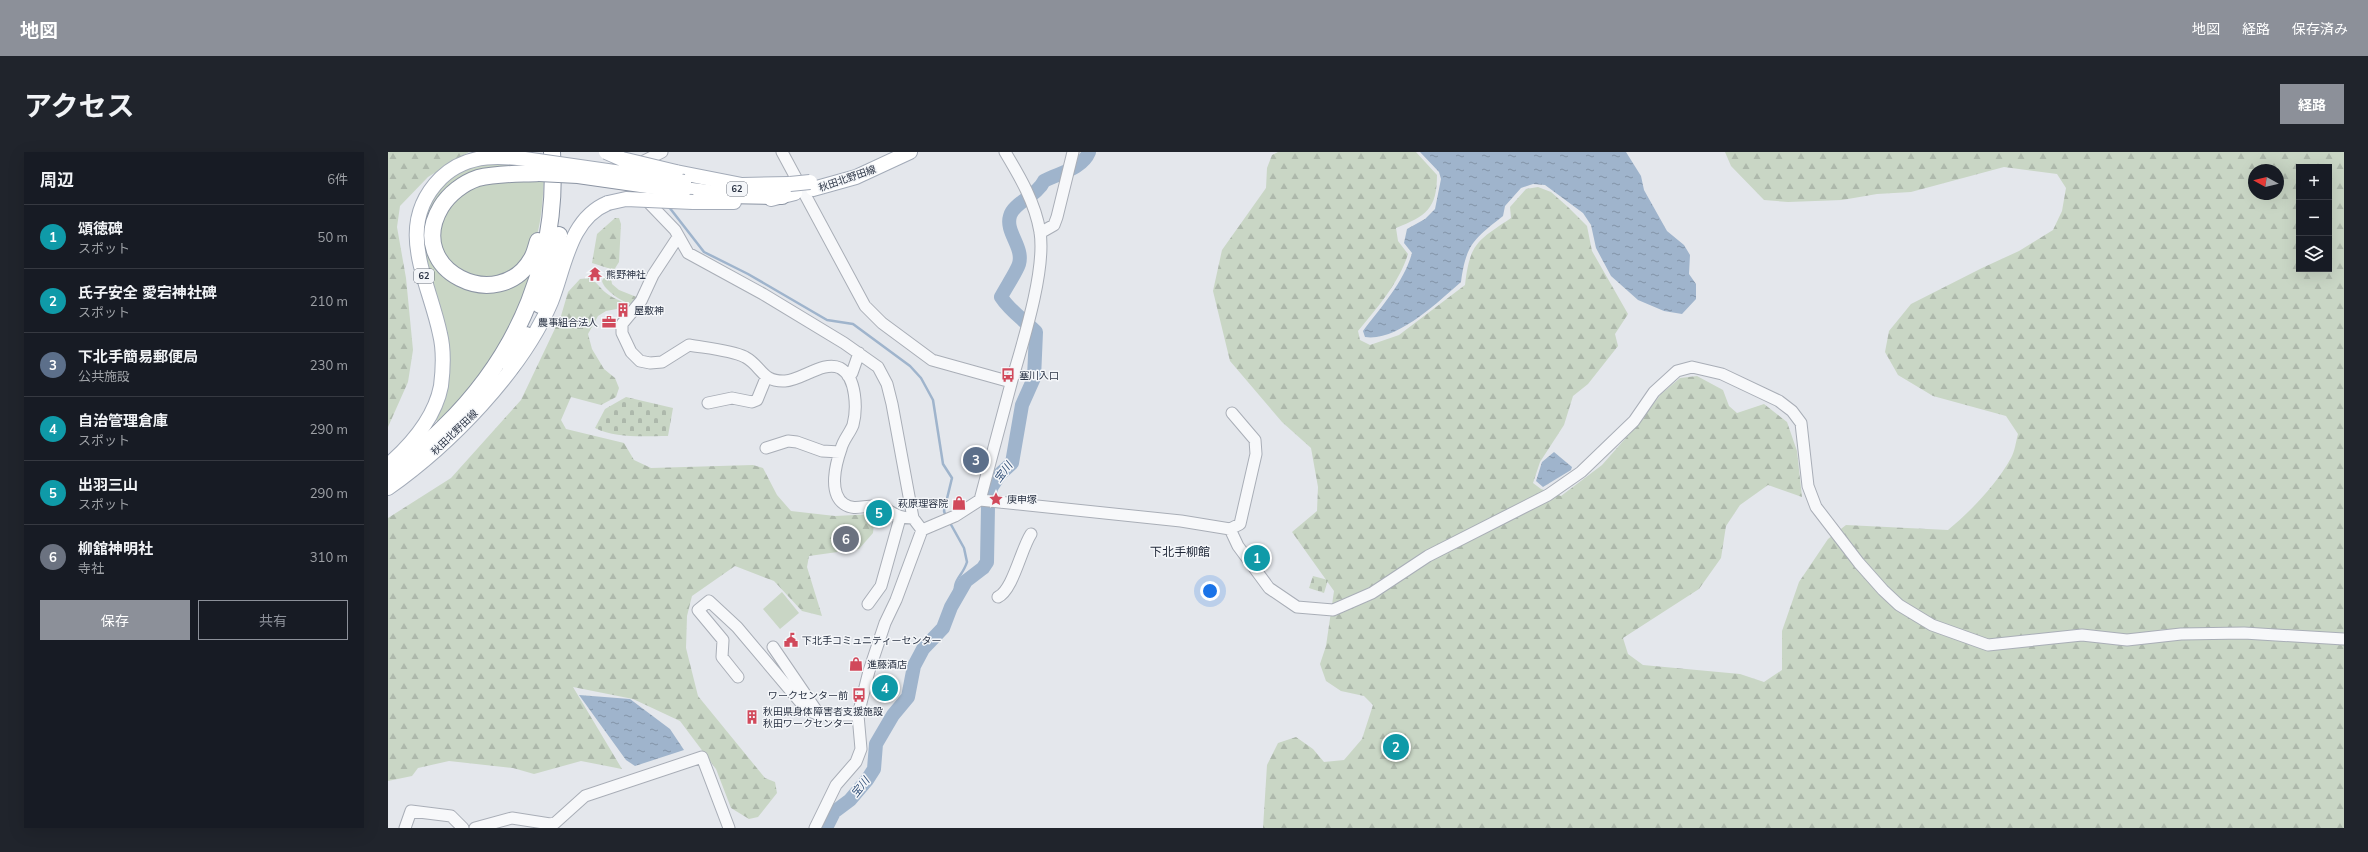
<!DOCTYPE html>
<html lang="ja">
<head>
<meta charset="utf-8">
<style>
  body { margin:0; font-family:Mulish,"Noto Sans JP",sans-serif; background:#20242c; color:#f1f3f6 }
  .controls { position:absolute; right:12px; top:12px; display:grid; overflow:hidden; border-radius:0px; box-shadow:0 4px 16px #0002 }
  .controls button { width:36px; height:36px; display:grid; place-items:center; padding:0; border:0; border-bottom:1px solid #363941; background:#171b24; color:#f1f3f6; font:20px sans-serif }
  .compass { position:absolute; left:1860px; top:12px; width:36px; height:36px; border-radius:50%; background:#171b24; box-shadow:0 4px 16px #0002; rotate:278deg }
  .you { position:absolute; left:822px; top:439px; width:14px; height:14px; margin:-10px; border:3px solid #fff; border-radius:50%; background:#1a73e8; box-shadow:0 0 0 6px #1a73e833 }
  .badge { display:grid; place-items:center; width:26px; height:26px; border-radius:50%; background:#8c9099; color:#fff; font-size:13px; font-weight:700 }
  .pin { position:absolute; translate:-50% -50%; border:2px solid #fff; box-shadow:0 1px 4px #0006 }
  .list { margin:0; padding:0; list-style:none }
  h2 { display:flex; justify-content:space-between; align-items:center; height:52px; margin:0; padding:0 16px; font-size:17px }
  h2 small { font-size:13px; font-weight:400; color:#9ea1a6 }
  .list li { display:grid; grid-template-columns:26px 1fr auto; gap:12px; align-items:center; box-sizing:border-box; height:64px; padding:0 16px; border-top:1px solid #363941 }
  .list b { display:block; font-size:15px; white-space:nowrap }
  .list p { margin:0; font-size:13px; white-space:nowrap; color:#9ea1a6 }
  .list em { font-size:13px; font-style:normal; color:#9ea1a6 }
  .actions { display:flex; gap:8px; padding:12px 16px }
  .actions a { flex:1; padding:9px 0; border:1px solid #8c9099; border-radius:0px; text-align:center; font-size:14px; color:#8c9099 }
  .actions .main { background:#8c9099; color:#fff }
  .icon { flex:none; width:22px; height:22px; fill:none; stroke:currentColor; stroke-width:2; stroke-linecap:round; stroke-linejoin:round }
  .map { position:relative; flex:none; width:1956px; height:676px; overflow:hidden; border-radius:0px }
  header { display:flex; align-items:center; gap:24px; box-sizing:border-box; height:56px; padding:0 20px; background:#8c9099; color:#fff }
  header strong { font-size:19px }
  nav { display:flex; gap:22px; margin-inline-start:auto; font-size:14px }
  .intro { display:flex; align-items:center; justify-content:space-between; box-sizing:border-box; height:96px; padding:0 24px }
  h1 { margin:0; font-size:28px }
  .button { padding:10px 18px; border-radius:0px; background:#8c9099; color:#fff; font-size:14px; font-weight:700 }
  main { display:flex; gap:24px; padding:0 24px }
  aside { flex:1; background:#171b24; border-radius:0px; box-shadow:0 4px 16px #0002 }
  .map>svg:first-child { display:block }
</style>
</head>
<body>
<header>
<strong>地図</strong>
<nav><a>地図</a><a>経路</a><a>保存済み</a></nav>
</header>
<div class="intro"><h1>アクセス</h1><a class="button">経路</a></div>
<main>
<aside>
<h2>周辺<small>6件</small></h2>
<ul class="list">
<li><span class="badge" style="background:#0f9aa8">1</span><div><b>頌徳碑</b><p>スポット</p></div><em>50 m</em></li>
<li><span class="badge" style="background:#0f9aa8">2</span><div><b>氏子安全 愛宕神社碑</b><p>スポット</p></div><em>210 m</em></li>
<li><span class="badge" style="background:#5c6f8a">3</span><div><b>下北手簡易郵便局</b><p>公共施設</p></div><em>230 m</em></li>
<li><span class="badge" style="background:#0f9aa8">4</span><div><b>自治管理倉庫</b><p>スポット</p></div><em>290 m</em></li>
<li><span class="badge" style="background:#0f9aa8">5</span><div><b>出羽三山</b><p>スポット</p></div><em>290 m</em></li>
<li><span class="badge" style="background:#6b7280">6</span><div><b>柳舘神明社</b><p>寺社</p></div><em>310 m</em></li>
</ul>
<div class="actions"><a class="main">保存</a><a>共有</a></div>
</aside>
<div class="map">
<svg width="1956" height="676" viewBox="0 0 1956 676">
  <defs>
    <pattern id="forest-firs" width="22" height="20" patternUnits="userSpaceOnUse"><rect width="22" height="20" fill="#c9d6c5"/><path d="M5 1l3.5 6h-7zM16 11l3.5 6h-7z" fill="#adb8ab"/></pattern>
    <pattern id="cemetery-stones" width="16" height="16" patternUnits="userSpaceOnUse"><rect width="16" height="16" fill="#c9d6c5"/><path d="M2 7V4a2 2 0 0 1 4 0v3zM10 15v-3a2 2 0 0 1 4 0v3z" fill="#adb8ab"/></pattern>
    <pattern id="water-ripples" width="26" height="14" patternUnits="userSpaceOnUse"><rect width="26" height="14" fill="#9fb4cc"/><path d="M2 4q2-2 4 0t4 0M15 11q2-2 4 0t4 0" fill="none" stroke="#8293a7"/></pattern>
  </defs>
  <rect width="100%" height="100%" fill="#e4e7ec"/>
  <path fill="#c9d6c5" d="M109,9L148,11L69,32L42,98L103,137L152,101L120,185L54,272L45,266L55,244L32,97L36,57L60,24L79,13Z
    M156,25C154,61 153,114 111,127C103,130 89,127 80,126L52,100L49,71L65,47L94,31Z
    M394,440L411,461L392,477L375,457Z"/>
  <path fill="url(#forest-firs)" fill-rule="evenodd" d="M0,0H81L40,25L12,54L9,75L18,126L25,198L20,230L0,275Z
    M890,0H1028L1049,23C1049,57 1038,64 1008,76L1010,89L1020,102C1011,131 989,156 970,179L972,188L982,193L1011,183L1077,133C1082,91 1089,89 1123,66L1122,55L1138,37L1150,35L1163,40L1180,55L1199,74L1204,99L1240,162L1227,182L1230,194L1200,232L1185,244L1176,273L1152,310L1145,331L1153,337L1173,344L1214,313L1251,271L1273,242L1292,226L1309,224L1335,238L1341,254L1349,261L1376,252L1399,270L1409,299L1414,345L1380,333L1352,353L1338,374L1333,406L1311,437L1235,486L1240,502L1255,513L1352,522L1376,530L1394,518V479L1411,430L1440,387L1458,373L1560,378C1584,358 1608,333 1623,306C1627,299 1628,289 1630,282L1618,264L1545,244L1510,223L1497,200L1501,179L1523,152L1594,116L1631,99L1665,78L1674,59L1678,36L1669,22L1616,15L1523,40L1489,42L1454,48L1400,50L1376,48L1343,14L1337,0H1956V676H875L879,613L890,591L908,585L925,597L936,610L956,608L974,587L985,553L976,544L953,539L938,529L932,512L938,494L946,439L904,380L929,359L930,335L923,296L894,270L842,209L825,139L834,98L878,36L879,16L884,3ZM1911,15H1941V117H1911ZM1866,18H1890V42H1866Z
    M227,66H231L233,72L231,110L226,118L204,111L209,82Z
    M216,125L223,126L224,132L231,138L251,146L244,152C235,151 216,138 214,129Z
    M202,126C210,131 213,138 221,143C227,148 234,147 239,155L218,159L210,164L200,182L204,197L216,217L227,226L231,236L228,245L213,253L183,245L173,268L178,277L236,291L246,308L263,316L365,313L375,316L389,343L403,359L447,364L487,362L485,381L471,397L421,404L419,415L434,464L414,459L386,429L347,414L304,444L299,464L298,496L310,544L377,626L387,630L389,641L370,665L361,667L343,656L328,617L292,569L245,547L185,535L234,617L193,609L146,622L125,616L61,609L30,616L24,624L0,629V366L63,326L133,248L173,164L180,140L192,127Z"/>
  <path fill="url(#cemetery-stones)" d="M238,245L285,256L280,284C257,284 229,287 207,276L217,257Z
    M925,424L940,428L936,441L921,436Z"/>
  <path fill="url(#water-ripples)" d="M1032,0H1238L1253,24L1256,38L1279,79L1296,93L1302,103L1301,122L1308,132V147L1294,162L1276,159L1250,148L1223,124L1208,96L1203,73L1195,61L1157,33L1145,32L1133,36L1117,54L1115,64C1086,87 1078,92 1073,130C1050,150 1009,190 977,185L975,179C993,155 1016,130 1024,101L1016,91L1019,77L1037,67L1047,57L1053,27L1051,20Z
    M1166,300L1184,315L1183,318L1155,335L1148,329L1154,310Z
    M191,543L242,547L282,577L296,598L247,614L238,608Z"/>
  <g fill="none" stroke-linecap="round" stroke-linejoin="round">
    <path stroke="#9fb4cc" stroke-width="2.5" d="M281,55L316,100L360,122L439,168L465,172L522,214L533,226L545,248L555,312L564,326L556,359L558,365
      M561,369L576,396L579,410C574,426 563,427 568,447"/>
    <path stroke="#9fb4cc" stroke-width="14" d="M438,676L446,660L462,648L479,628L486,617L488,592L505,563L520,545L526,514L535,497L555,476L563,455L578,429L595,416L599,410L600,355L603,336L612,322L624,311L634,253L646,226L648,180C636,168 622,159 613,145C617,137 629,119 631,112C636,95 617,80 622,64C625,51 649,44 656,29C671,21 694,17 701,0"/>
    <defs>
      <path id="minor" d="M394,0L477,154L494,171L544,208L623,230
        M248,13L274,0
        M248,27L262,52L287,78L300,101L375,142L456,191L490,215L499,232L504,252L525,366
        M652,81L666,73L669,65L685,0
        M290,85L265,123L253,149L234,172V181L243,200L252,209L262,211L274,210L301,193C318,196 343,198 357,205C374,214 373,230 397,229C414,228 436,208 452,216C469,225 469,258 465,273C462,281 455,288 453,297C448,311 440,341 456,352C466,359 477,353 488,354C504,357 505,366 525,366L534,378
        M460,224L464,221L471,201
        M320,251L344,246L364,250L369,248L378,226
        M378,296L400,289L409,290L434,299L452,300
        M592,348L793,369L842,377L852,372L868,302L867,288L844,261
        M842,377L850,394L881,436L909,455L945,458L984,441L1040,404L1160,343L1193,320L1246,269L1266,240L1289,219L1304,215L1334,222L1391,249L1404,259L1413,271L1420,334L1428,355L1471,411L1495,438L1511,453L1544,473L1600,493L1694,483L1739,488L1793,482L1856,481L1956,487
        M610,445C625,438 633,397 643,382
        M480,452L493,434L512,366
        M385,495L428,558
        M350,525L334,505L335,488L310,458L321,449L349,475L419,558L431,563H470
        M17,676L23,659L63,664L75,676
        M87,676L124,666L162,672L167,671L197,644L314,605L341,676
        M427,676L448,633L468,610L473,597L470,563L481,519L497,471L508,448L534,378L567,364L592,348C603,308 613,268 624,228C635,190 658,118 652,80C647,50 632,25 617,0"/>
      <path id="major" d="M288,20L354,33L402,32
        M425,37L468,25L522,0
        M383,47L407,41
        M305,50H346
        M0,313C23,293 47,265 53,234C55,218 56,198 52,182C41,128 5,74 53,26C80,0 115,3 150,9
        M0,336C61,293 134,219 163,150C177,115 181,67 220,51"/>
      <path id="highway" d="M295,38L337,43L394,44
        M150,89C148,95 147,101 144,106C112,164 15,119 53,55C61,42 75,31 90,26C110,21 131,22 151,21
        M152,153L163,122L171,83
        M123,215L138,183
        M0,321C20,310 40,291 56,275C132,201 171,106 164,0"/>
    </defs>
    <use href="#minor" stroke="#a9aeb7" stroke-width="13"/>
    <use href="#major" stroke="#a3abb8" stroke-width="16"/>
    <use href="#highway" stroke="#8b94a3" stroke-width="18"/>
    <use href="#minor" stroke="#f7f8fa" stroke-width="11"/>
    <use href="#major" stroke="#fff" stroke-width="14"/>
    <use href="#highway" stroke="#fff" stroke-width="16"/>
    <defs>
      <path id="major-bridge" d="M218,0L234,7L288,20
        M150,9L296,30
        M402,32L422,30
        M220,51L238,47L305,50"/>
      <path id="highway-bridge" d="M151,21L190,23L295,38"/>
    </defs>
    <use href="#major-bridge" stroke="#a3abb8" stroke-width="16" stroke-linecap="butt"/>
    <use href="#highway-bridge" stroke="#8b94a3" stroke-width="18" stroke-linecap="butt"/>
    <use href="#major-bridge" stroke="#fff" stroke-width="14"/>
    <use href="#highway-bridge" stroke="#fff" stroke-width="16"/>
  </g>
  <defs>
    <symbol id="temple-bare" viewBox="-9 -9 18 18"><path d="M0-6L5-2H3V0L6.5 2.5H4V6H1.5V3h-3V6H-4V2.5H-6.5L-3 0V-2H-5Z" fill="#d1495b" stroke="#f4f6f9" stroke-width="2.5" paint-order="stroke"/></symbol>
    <symbol id="building-bare" viewBox="-9 -9 18 18"><path d="M-4-6H4V6H1V3H-1V6H-4ZM-2.5-4.3h1.7v1.8h-1.7ZM.8-4.3h1.7v1.8H.8ZM-2.5-1h1.7V.8h-1.7ZM.8-1h1.7V.8H.8Z" fill="#d1495b" stroke="#f4f6f9" stroke-width="2.5" paint-order="stroke"/></symbol>
    <symbol id="office-bare" viewBox="-9 -9 18 18"><path d="M-6-3h4V-5.5h4V-3h4V5H-6ZM-1-4.5V-3h2v-1.5ZM-6 0V1H6V0Z" fill="#d1495b" stroke="#f4f6f9" stroke-width="2.5" paint-order="stroke"/></symbol>
    <symbol id="bus-bare" viewBox="-9 -9 18 18"><path d="M-5-6H5V4H4V6H2V4H-2V6H-4V4H-5ZM-3.5-4V0h7V-4ZM-3.5 1.2v1.5H-2V1.2ZM2 1.2v1.5H3.5V1.2Z" fill="#d1495b" stroke="#f4f6f9" stroke-width="2.5" paint-order="stroke"/></symbol>
    <symbol id="sight-bare" viewBox="-9 -9 18 18"><path d="M0-6L1.8-2.2L6-1.7L2.9 1.2L3.7 5.4L0 3.3L-3.7 5.4L-2.9 1.2L-6-1.7L-1.8-2.2Z" fill="#d1495b" stroke="#f4f6f9" stroke-width="2.5" paint-order="stroke"/></symbol>
    <symbol id="shop-bare" viewBox="-9 -9 18 18"><path d="M-5-2.5h2.3a2.7 3.5 0 0 1 5.4 0H5L5.5 6h-11ZM-1.5-2.5h3a1.5 2.3 0 0 0-3 0Z" fill="#d1495b" stroke="#f4f6f9" stroke-width="2.5" paint-order="stroke"/></symbol>
    <symbol id="civic-bare" viewBox="-9 -9 18 18"><path d="M-.6-6.5H3V-4.5H.6V-3L4-1V1h2V6H-6V1h2V-1L-.6-3ZM-1.2 2.5V6h2.4V2.5Z" fill="#d1495b" stroke="#f4f6f9" stroke-width="2.5" paint-order="stroke"/></symbol>
  </defs>
  <g fill-rule="evenodd">
    <use href="#temple-bare" x="197" y="112" width="20" height="20"/>
    <use href="#building-bare" x="225" y="148" width="20" height="20"/>
    <use href="#office-bare" x="211" y="160" width="20" height="20"/>
    <use href="#bus-bare" x="610" y="213" width="20" height="20"/>
    <use href="#sight-bare" x="598" y="337" width="20" height="20"/>
    <use href="#shop-bare" x="561" y="341" width="20" height="20"/>
    <use href="#civic-bare" x="393" y="478" width="20" height="20"/>
    <use href="#shop-bare" x="458" y="502" width="20" height="20"/>
    <use href="#bus-bare" x="461" y="533" width="20" height="20"/>
    <use href="#building-bare" x="354" y="555" width="20" height="20"/>
  </g>
  <g text-anchor="middle" stroke-width="3" stroke-linejoin="round" paint-order="stroke">
    <g fill="#f4f6f9" stroke="#676e7b" stroke-width="1">
      <rect x="339" y="30" width="20" height="14" rx="3"/>
      <rect x="26" y="117" width="20" height="14" rx="3"/>
    </g>
    <g font-size="9" font-weight="bold" fill="#2b3445">
      <text x="349" y="40">62</text>
      <text x="36" y="127">62</text>
    </g>
    <g font-size="10" fill="#2b3445" stroke="#f4f6f9">
      <text transform="translate(459 26) rotate(-19)" y="4">秋田北野田線</text>
      <text transform="translate(66 280) rotate(-44)" y="4">秋田北野田線</text>
    </g>
    <g font-size="10" fill="#2b3445" stroke="#f4f6f9" text-anchor="start">
      <text x="218" y="126">熊野神社</text>
      <text x="246" y="162">屋敷神</text>
      <text x="210" y="174" text-anchor="end">農事組合法人</text>
      <text x="631" y="227">塞川入口</text>
      <text x="619" y="351">庚申塚</text>
      <text x="560" y="355" text-anchor="end">萩原理容院</text>
      <text x="414" y="492">下北手コミュニティーセンター</text>
      <text x="479" y="516">進藤酒店</text>
      <text x="460" y="547" text-anchor="end">ワークセンター前</text>
      <text x="375" y="563">秋田県身体障害者支援施設<tspan x="375" dy="12">秋田ワークセンター</tspan></text>
    </g>
    <g font-size="11" font-style="italic" fill="#34527a" stroke="#f4f6f9">
      <text transform="translate(615 320) rotate(-53)" y="4">宝川</text>
      <text transform="translate(472 635) rotate(-51)" y="4">宝川</text>
    </g>
    <g font-size="12" fill="#1d2536" stroke="#f4f6f9">
      <text x="792" y="404">下北手柳館</text>
    </g>
  </g>
</svg>
<div class="controls">
<button>+</button>
<button>−</button>
<button><svg class="icon" aria-label="layers" viewBox="0 0 24 24"><path d="M12 4l9 5-9 5-9-5zM3 14l9 5 9-5"/></svg></button>
</div>
<svg class="compass" viewBox="-18 -18 36 36"><path d="M0-13l5 13h-10z" fill="#e53935"/><path d="M0 13l5-13h-10z" fill="#9ea1a6"/></svg>
<div class="you"></div>
<div class="pin badge" style="left:869px;top:406px;background:#0f9aa8">1</div>
<div class="pin badge" style="left:1008px;top:595px;background:#0f9aa8">2</div>
<div class="pin badge" style="left:588px;top:308px;background:#5c6f8a">3</div>
<div class="pin badge" style="left:497px;top:536px;background:#0f9aa8">4</div>
<div class="pin badge" style="left:491px;top:361px;background:#0f9aa8">5</div>
<div class="pin badge" style="left:458px;top:387px;background:#6b7280">6</div>
</div>
</main>
</body>
</html>
